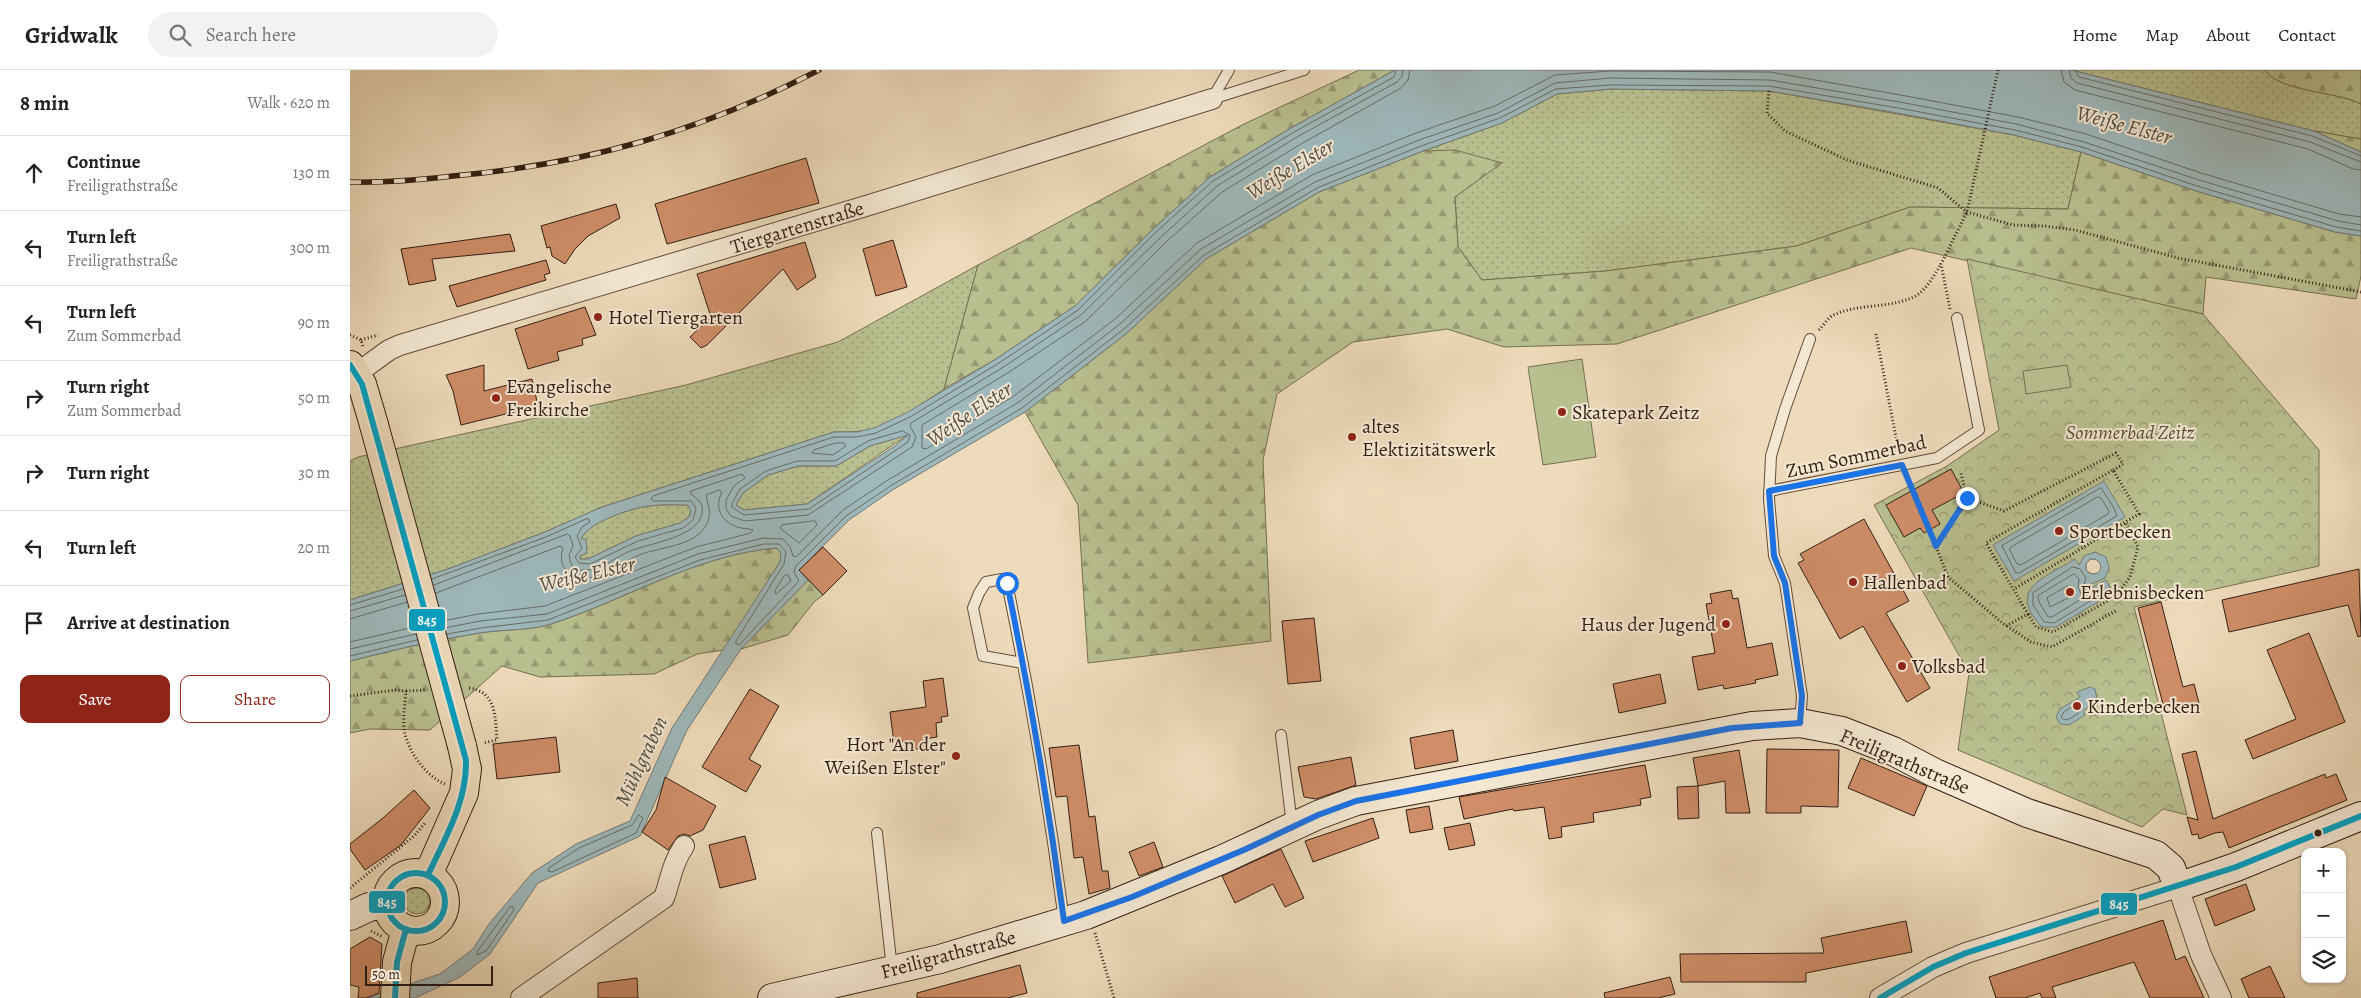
<!DOCTYPE html>
<html lang="en">
<head>
<meta charset="utf-8">
<style>
  body { margin:0; font-family:Alegreya,serif; background:#f2f2f2; color:#222 }
  .controls { position:absolute; right:15px; bottom:15px; display:grid; overflow:hidden; border-radius:10px; box-shadow:0 1px 4px #0004 }
  .controls button { width:45px; height:45px; display:grid; place-items:center; padding:0; border:0; border-bottom:1px solid #e0e0e0; background:#fff; color:#222; font:25px sans-serif }
  .scale { position:absolute; left:15px; bottom:12px; width:128px; box-sizing:border-box; padding-left:5px; border:2px solid #331f13; border-top:0; font-size:14px; line-height:18px; white-space:nowrap; color:#331f13; -webkit-text-stroke:4px #f4e8d3; paint-order:stroke }
  .stop { position:absolute; width:15px; height:15px; margin:-11px; border:4px solid #1a73e8; border-radius:50%; background:#fff }
  .stop.end { background:#1a73e8; border-color:#fff; box-shadow:0 1px 5px #0008 }
  .list { margin:0; padding:0; list-style:none }
  h2 { display:flex; justify-content:space-between; align-items:center; height:65px; margin:0; padding:0 20px; font-size:21px }
  h2 small { font-size:16px; font-weight:400; color:#767676 }
  .list li { display:grid; grid-template-columns:32px 1fr auto; gap:15px; align-items:center; box-sizing:border-box; height:75px; padding:0 20px; border-top:1px solid #e0e0e0 }
  .list b { display:block; font-size:19px; white-space:nowrap }
  .list p { margin:0; font-size:16px; white-space:nowrap; color:#767676 }
  .list em { font-size:16px; font-style:normal; color:#767676 }
  .actions { display:flex; gap:10px; padding:15px 20px }
  .actions a { flex:1; padding:11px 0; border:1px solid #8f2418; border-radius:10px; text-align:center; font-size:18px; color:#8f2418 }
  .actions .main { background:#8f2418; color:#fff }
  .icon { flex:none; width:28px; height:28px; fill:none; stroke:currentColor; stroke-width:2; stroke-linecap:round; stroke-linejoin:round }
  .map { position:relative; flex:none; width:2011px; height:928px; overflow:hidden }
  header { display:flex; align-items:center; gap:30px; box-sizing:border-box; height:70px; padding:0 25px; background:#fff; border-bottom:1px solid #e0e0e0 }
  header strong { font-size:24px }
  nav { display:flex; gap:28px; margin-inline-start:auto; font-size:18px }
  .search { width:350px; height:45px; background:#f2f2f2; display:flex; align-items:center; gap:12px; box-sizing:border-box; padding:0 18px; border-radius:28px; color:#767676; font-size:19px }
  main { display:flex }
  aside { flex:1; background:#fff }
  .map>svg:first-child { display:block }
</style>
</head>
<body>
<header>
<strong>Gridwalk</strong>
<div class="search"><svg class="icon" aria-label="search" viewBox="0 0 24 24"><circle cx="10" cy="10" r="6"/><path d="M15 15l6 6"/></svg>Search here</div>
<nav><a>Home</a><a>Map</a><a>About</a><a>Contact</a></nav>
</header>
<main>
<aside>
<h2>8 min<small>Walk · 620 m</small></h2>
<ul class="list">
<li><svg class="icon" aria-label="ahead" viewBox="0 0 24 24"><path d="M12 20V5M6 11l6-6 6 6"/></svg><div><b>Continue</b><p>Freiligrathstraße</p></div><em>130 m</em></li>
<li><svg class="icon" aria-label="left" viewBox="0 0 24 24"><path d="M17 20v-9H6M10 6l-5 5 5 5"/></svg><div><b>Turn left</b><p>Freiligrathstraße</p></div><em>300 m</em></li>
<li><svg class="icon" aria-label="left" viewBox="0 0 24 24"><path d="M17 20v-9H6M10 6l-5 5 5 5"/></svg><div><b>Turn left</b><p>Zum Sommerbad</p></div><em>90 m</em></li>
<li><svg class="icon" aria-label="right" viewBox="0 0 24 24"><path d="M7 20v-9h11M14 6l5 5-5 5"/></svg><div><b>Turn right</b><p>Zum Sommerbad</p></div><em>50 m</em></li>
<li><svg class="icon" aria-label="right" viewBox="0 0 24 24"><path d="M7 20v-9h11M14 6l5 5-5 5"/></svg><div><b>Turn right</b></div><em>30 m</em></li>
<li><svg class="icon" aria-label="left" viewBox="0 0 24 24"><path d="M17 20v-9H6M10 6l-5 5 5 5"/></svg><div><b>Turn left</b></div><em>20 m</em></li>
<li><svg class="icon" aria-label="arrive" viewBox="0 0 24 24"><path d="M6 21V4h12l-3 4 3 4H6"/></svg><div><b>Arrive at destination</b></div></li>
</ul>
<div class="actions"><a class="main">Save</a><a>Share</a></div>
</aside>
<div class="map">
<svg width="2011" height="928" viewBox="0 0 2011 928">
  <defs>
    <pattern id="grass-dots" width="8" height="8" patternUnits="userSpaceOnUse" patternTransform="scale(1.25)"><rect width="8" height="8" fill="#b9c090"/><path d="M2 2h.1M6 6h.1" fill="none" stroke="#979b74" stroke-width="1.8" stroke-linecap="round"/></pattern>
    <pattern id="forest-firs" width="22" height="20" patternUnits="userSpaceOnUse" patternTransform="scale(1.25)"><rect width="22" height="20" fill="#b9c090"/><path d="M5 1l3.5 6h-7zM16 11l3.5 6h-7z" fill="#979b74"/></pattern>
    <pattern id="park-crowns" width="20" height="18" patternUnits="userSpaceOnUse" patternTransform="scale(1.25)"><rect width="20" height="18" fill="#b9c090"/><path d="M2 6a3 3 0 1 1 6 0M12 15a3 3 0 1 1 6 0" fill="none" stroke="#979b74"/></pattern>
  </defs>
  <rect width="100%" height="100%" fill="#eedbbb"/>
  <filter id="stains"><feTurbulence type="fractalNoise" baseFrequency=".004" numOctaves="4"/><feColorMatrix values="0 0 0 0 .2 0 0 0 0 .09 0 0 0 0 .02 0 0 0 .5 -.17"/></filter>
  <radialGradient id="worn" r=".72"><stop offset=".6" stop-color="#630" stop-opacity="0"/><stop offset="1" stop-color="#630" stop-opacity=".3"/></radialGradient>
  <path fill="url(#grass-dots)" stroke="#767052" d="M1721,0H1915C1929,22 1986,21 2011,34V69L1964,61Z
    M1260,19L1419,21L1664,65L1731,82L1718,139L1560,137L1447,176L1256,201L1132,210L1108,177L1105,127L1151,93L1073,81L1152,53L1207,24Z
    M628,195L594,319C572,334 548,352 522,359C510,362 497,362 484,362L252,437L195,462L98,499L0,530V391L8,387L336,315L488,272Z
    M559,364L457,434L394,440L386,435L393,423L418,405L448,396H486L520,376Z
    M338,435L341,439L339,447L330,453L286,466L238,489H230V486L237,483L231,469C238,452 281,438 299,436C311,434 325,435 338,435Z
    M54 831a13 13 0 1 1 26 0a13 13 0 1 1-26 0Z"/>
  <path fill="url(#forest-firs)" stroke="#767052" d="M1009,0H1045L941,58L860,107L803,159L725,236L646,289L594,319L628,195L892,55Z
    M1915,0H2011V34C1987,21 1929,22 1915,0Z
    M1964,61L2011,69V82Z
    M1105,80L1152,93L1105,127L1108,177L1132,210L1256,201L1447,176L1560,137L1718,139L1731,82L1846,121L1985,162L2011,166V206L2006,229L1856,207L1853,244L1561,178L1267,274L1154,277L1097,259L1003,272L927,324L913,390L921,571L738,593L728,435L675,342L777,263L856,189L969,122L1073,81Z
    M427,478L431,483L430,492L374,580L347,584L304,604L190,607L152,596L80,660L20,659L0,663V591C43,580 86,570 130,563C153,559 179,561 201,554C276,530 347,484 427,478Z
    M458,510L473,525L464,532L438,565L391,579Z"/>
  <path fill="url(#park-crowns)" stroke="#767052" fill-rule="evenodd" d="M1617,189L1853,244L1969,380V496L1784,537L1837,745L1813,739L1792,757L1608,680L1619,603L1524,435L1597,396L1649,360ZM1740,489H1745C1751,492 1752,495 1750,502C1744,505 1741,505 1736,500V494Z"/>
  <path fill="#b9c090" stroke="#767052" d="M1232,289L1246,387L1193,395L1178,297Z
    M1717,295L1721,317L1676,324L1673,301Z"/>
  <path fill="#9eb8bb" stroke="#737b78" fill-rule="evenodd" d="M1045,0H1721L1964,61L2011,82V166L1985,162L1846,121L1731,82L1664,65L1553,44L1419,21L1260,19L1207,24L1152,53L1073,81L969,122L856,189L777,263L675,342L544,419L499,450L449,500L458,510L391,579L337,660L290,766L188,813L140,884L110,907L65,928H16L90,904L123,879L139,854L182,803L226,774L280,751L322,658L430,492L431,483L427,478C348,484 275,530 201,554C179,561 153,559 130,563C86,570 43,580 0,591V530L98,499L195,462L252,437L484,362H507L524,358L558,342L646,289L725,236L803,159L860,107L941,58ZM558,365L545,376L457,434L394,440L386,435L393,423L418,405L448,396H486L520,376ZM338,435L341,442L339,447L330,453L286,466L238,489H230V486L237,483L236,469H231C238,452 282,438 299,436C311,434 325,435 338,435Z
    M1754,411L1775,447L1664,511L1643,475Z
    M1745,482L1756,487L1759,498L1755,508L1739,515L1741,518L1756,510L1763,523L1706,557H1692C1655,519 1696,507 1725,489L1729,495L1734,486ZM1740,489H1745C1758,496 1746,511 1736,500V494Z
    M1740,617L1745,619L1747,630L1733,641L1735,645L1719,655L1710,654L1706,647L1710,639L1730,627L1727,622Z"/>
  <g fill="none" stroke-linecap="round" stroke-linejoin="round">
    <path stroke="#686c67" stroke-width="1" d="M1060,0L1058,10L1051,18L951,74L872,122L816,172L736,251L656,304L572,355V378L576,379L664,326L765,249L847,173L962,105L1066,63L1145,36L1205,5L1260,1L1420,2L1556,26L1668,47L1736,64L1851,103L1989,144L2011,147
      M1711,0L1714,12L1725,20L1958,79L2003,99L2011,100
      M1719,0L1721,8L1727,13L1960,72L2011,92
      M1725,0L1729,7L1962,66L2011,86
      M553,361L560,365L558,372L459,439L394,445L382,437V433L390,419L416,401L447,391H485L518,371Z
      M486,373H494L496,376L483,385L462,383L464,380Z
      M1751,418L1764,438L1767,446L1669,503H1666L1652,476Z
      M1748,427L1751,428L1759,441L1758,444L1671,495L1667,494L1660,481V478Z
      M465,451L467,455L449,473L430,458L432,455Z
      M1723,497L1730,499L1736,508L1734,515L1738,522L1743,523L1753,518L1755,522L1704,553L1694,552L1683,535V523Z
      M1724,504L1729,509L1728,517L1733,528L1702,547H1698L1689,532L1688,526Z
      M435,505H438L441,511L426,524L425,521Z
      M82,509L196,467L238,448L240,452L232,457L227,466L232,478L225,487L229,493L240,494L288,471L333,458L343,450L346,438L341,431H304L301,429L303,426L484,367H507L526,363L560,347L649,293L728,240L806,162L863,111L944,62L1044,7L1046,0
      M84,515L217,464L220,466L223,476L219,485L221,494C225,499 231,501 238,500C253,499 267,486 280,481C300,473 349,467 352,443C354,434 348,429 341,424V421L392,404L395,408L384,416L376,430V439L381,446L395,451L458,445L562,377L566,367L560,356L561,353L652,298L731,245L811,167L867,116L947,67L1047,12L1052,6L1053,0
      M1718,516L1721,518L1722,526L1700,537L1697,528Z
      M86,523L210,476L213,478C211,486 210,493 216,500C234,523 270,493 289,485C309,477 342,477 355,457C363,445 358,436 356,425L369,420L372,422C364,438 371,451 387,457C393,459 398,458 403,460L401,463L346,477L195,536L128,544L93,551
      M0,535L53,519
      M0,541L55,525
      M0,549L57,532
      M95,558L130,551L197,544L348,484L413,468L433,469L440,477L443,486L446,487L493,440L538,410L669,332L770,254L851,179L965,112L1069,70L1148,43L1205,13L1260,8L1420,10L1555,33L1666,54L1734,72L1849,110L1988,151L2011,155
      M97,564L131,558L198,550L350,490L414,474H429L436,482L434,494L386,571V574L389,575L449,511L444,502L446,496L496,446L542,415L672,338L774,259L854,185L967,118L1071,76L1150,48L1206,19L1260,15L1419,16L1554,39L1665,60L1732,77L1847,116L1986,157L2011,161
      M0,572L64,557
      M0,579L66,564
      M0,586L67,570
      M1725,635L1729,637L1728,644L1717,650L1713,649L1711,647L1714,642Z
      M289,745L293,748L286,763L202,802L198,801L199,798L229,778L282,755Z
      M163,837L164,840L136,881L127,885V882L160,837Z"/>
  </g>
  <path fill="#cf8e69" stroke="#331f13" d="M456,88L469,133L317,174L305,134Z
    M266,134L270,148L238,166L225,179L215,194L202,186L200,177L197,178L191,156Z
    M160,164L165,181L82,189L86,210L59,215L51,179Z
    M543,170L557,217L526,226L513,179Z
    M455,172L466,207L447,220L433,199L357,275L351,278L340,267L361,247L347,204Z
    M196,190L200,203L194,205L196,210L107,237L99,216Z
    M235,237L246,265L232,269L233,275L207,282L209,290L178,299L165,259Z
    M134,295V321L182,309L188,336L111,355L103,321L96,305Z
    M1601,399L1614,423L1582,440L1590,454L1574,463L1570,458L1554,467L1536,435Z
    M1514,449L1559,531L1536,543L1580,618L1557,632L1513,556L1490,569L1448,493L1454,490L1450,484Z
    M473,477L497,501L473,525L449,500Z
    M2009,499L2011,566L2008,567L1998,535L1879,562L1872,530Z
    M1381,520L1383,529L1388,528L1397,578L1422,573L1428,605L1405,610L1406,613L1374,619L1373,615L1348,620L1342,587L1365,583L1356,534L1362,533L1360,524Z
    M1811,532L1833,617L1844,614L1849,633L1815,642L1788,538Z
    M964,548L971,611L938,614L932,551Z
    M1959,563L1995,652L1903,689L1895,670L1946,649L1917,580Z
    M1310,604L1316,633L1269,643L1263,614Z
    M593,608L598,646L591,647L592,652L586,653L587,667L575,669L577,678L557,680L555,671L544,673L540,642L576,637L573,611Z
    M400,619L429,636L399,689L411,696L396,722L352,697Z
    M1103,660L1108,691L1065,699L1060,668Z
    M206,667L210,702L147,709L143,674Z
    M729,675L739,747L745,746L752,801H758L760,818L739,824L733,787L724,788L717,726L706,727L699,678Z
    M1417,679L1489,680L1488,737L1451,736V743H1416Z
    M1389,680L1400,743H1376L1375,711L1348,716L1343,688Z
    M1846,681L1863,749L1975,704L1976,708L1986,704L1997,730L1879,778L1873,762L1865,763L1849,769L1848,764L1842,765L1837,747L1848,750L1832,684Z
    M1001,687L1006,715L966,729L954,727L948,697Z
    M1511,688L1577,716L1564,746L1498,718Z
    M1295,695L1301,727L1290,729L1291,735L1243,743L1244,752L1211,757L1212,767L1199,769L1194,737L1164,741L1163,739L1114,749L1109,727Z
    M315,707L366,736L353,760L340,766L334,764L328,766L318,780L292,762L306,740Z
    M1348,716L1349,748L1328,749L1327,717Z
    M64,720L80,738L51,775L15,800L0,779V774L33,748Z
    M1079,736L1083,759L1060,763L1056,740Z
    M1023,748L1029,768L963,792L955,771Z
    M1120,753L1125,775L1099,780L1094,758Z
    M395,766L406,809L370,818L359,775Z
    M804,772L813,797L789,806L779,782Z
    M931,779L954,828L935,837L923,814L885,833L872,806Z
    M1896,814L1905,840L1865,856L1855,829Z
    M1813,850L1826,890L1835,886L1854,928H1800L1784,892L1702,917L1706,928H1692L1690,923L1675,928H1646L1639,907Z
    M1556,851L1562,882L1456,903V912H1331L1330,884L1474,883L1471,868Z
    M20,867L32,874L29,923L16,928H8L9,917L0,915V879Z
    M670,895L677,923L657,928H567V923Z
    M1920,896L1935,928H1899L1891,909Z
    M1320,907L1325,924L1308,928H1255L1254,923Z
    M287,908L288,928H248V913Z"/>
  <g fill="none" stroke-linecap="round" stroke-linejoin="round">
    <defs>
      <path id="lane" d="M862,29L954,0
        M862,29L879,0
        M1419,421L1587,388L1629,360L1607,248
        M673,593L633,586L623,538L629,523L636,512L652,509L657,513C680,625 699,737 714,850
        M1450,652L1452,626L1435,513L1424,486L1419,429L1421,386L1435,339L1460,269
        M931,665L942,755
        M527,763L542,899"/>
      <path id="street" d="M6,304L39,280L50,275L516,136L862,29
        M171,928L314,828C321,808 322,794 334,776
        M1530,928L1583,897L1616,883L1828,817L1851,885L1871,928"/>
      <path id="secondary" d="M0,846L19,837L37,834
        M422,928L590,889L736,845L871,790L968,745L1006,731L1402,656L1450,653L1492,661L1543,681L1585,703L1677,743L1806,785L1821,798L1828,817L1886,797L2011,746"/>
      <path id="primary" d="M0,295L12,314L24,355
        M37 832a29 29 0 1 1 58 0a29 29 0 1 1-58 0Z
        M78,805L114,723L117,699L112,676
        M45,928L47,892L56,859"/>
    </defs>
    <use href="#lane" stroke="#624e3d" stroke-width="12"/>
    <use href="#street" stroke="#624e3d" stroke-width="22"/>
    <use href="#secondary" stroke="#331f13" stroke-width="30"/>
    <use href="#primary" stroke="#331f13" stroke-width="30"/>
    <path stroke="#331f13" stroke-width="3" stroke-dasharray="1 2.5" stroke-linecap="butt" d="M1419,21L1417,43L1435,61L1497,90L1588,118L1617,142L1663,155L1695,156L1725,160L1828,188L2011,222
      M1600,239L1591,194L1617,142L1648,0
      M1469,260C1473,256 1477,249 1482,246C1507,232 1547,240 1570,223C1579,215 1585,204 1591,194
      M1526,264L1549,383
      M0,265L11,270L13,277
      M11,270L28,265
      M1556,406L1566,425L1598,507L1656,556L1678,544L1636,473L1763,400L1789,444L1664,519
      M1617,428L1654,441L1766,383L1773,394L1763,400
      M1586,475L1617,428L1611,403
      M1678,544L1686,557L1703,562L1766,526L1780,507L1788,477L1775,452
      M1657,556L1681,572L1702,577L1767,540
      M119,618C147,622 145,647 147,670L133,673
      M56,621L75,620
      M0,626L45,620L56,621C55,635 52,651 55,664C60,684 76,706 95,714
      M0,818L64,766L76,752
      M21,861L33,867
      M745,863L764,928"/>
    <use href="#lane" stroke="#f4e8d3" stroke-width="10"/>
    <use href="#street" stroke="#f4e8d3" stroke-width="20"/>
    <use href="#secondary" stroke="#f4e8d3" stroke-width="28"/>
    <use href="#primary" stroke="#eedbbb" stroke-width="28"/>
    <defs>
      <path id="rail" d="M0,112C34,113 68,110 103,106C237,94 349,62 469,0"/>
    </defs>
    <use href="#rail" stroke="#331f13" stroke-width="5.5"/>
    <use href="#rail" stroke="#f4e8d3" stroke-width="4" stroke-dasharray="11" stroke-linecap="butt"/>
    <defs>
      <path id="primary-bridge" d="M24,355L112,676"/>
    </defs>
    <use href="#primary-bridge" stroke="#331f13" stroke-width="30" stroke-linecap="butt"/>
    <use href="#primary-bridge" stroke="#eedbbb" stroke-width="28"/>
    <defs>
      <path id="bus-1" d="M0,295L12,314L116,690C117,732 95,768 78,805
        M37 832a29 29 0 1 1 58 0a29 29 0 1 1-58 0Z
        M45,928L47,892L56,859
        M1530,928L1583,897L1616,883L1886,797L2011,746"/>
    </defs>
    <use href="#bus-1" stroke="#f4e8d3" stroke-width="10"/>
    <use href="#bus-1" stroke="#03a2c5" stroke-width="6"/>
  </g>
  <g fill="none" stroke-linecap="round" stroke-linejoin="round">
    <path stroke="#1a73e8" stroke-width="6" d="M657,513C680,625 699,738 714,851L782,827L896,779L968,745L1006,731L1382,658L1450,653L1452,626L1435,513L1424,486L1419,421L1552,395L1586,476L1617,428"/>
  </g>
  <g fill="#8f2418" stroke="#f4e8d3" stroke-width="2">
    <circle cx="248" cy="247" r="5"/>
    <circle cx="146" cy="328" r="5"/>
    <circle cx="1212" cy="342" r="5"/>
    <circle cx="1002" cy="367" r="5"/>
    <circle cx="1709" cy="461" r="5"/>
    <circle cx="1503" cy="512" r="5"/>
    <circle cx="1720" cy="522" r="5"/>
    <circle cx="1376" cy="554" r="5"/>
    <circle cx="1552" cy="596" r="5"/>
    <circle cx="1727" cy="636" r="5"/>
    <circle cx="606" cy="686" r="5"/>
  </g>
  <circle fill="#331f13" stroke="#f4e8d3" stroke-width="2" cx="1968" cy="763" r="4.5"/>
  <g text-anchor="middle" stroke-width="4" stroke-linejoin="round" paint-order="stroke">
    <g font-size="20" fill="#331f13" stroke="#f4e8d3">
      <text transform="translate(447 157) rotate(-17)" y="7">Tiergartenstraße</text>
      <text transform="translate(1506 386) rotate(-12)" y="7">Zum Sommerbad</text>
      <text transform="translate(1555 691) rotate(23)" y="7">Freiligrathstraße</text>
      <text transform="translate(598 884) rotate(-15)" y="7">Freiligrathstraße</text>
    </g>
    <g font-size="20" fill="#331f13" stroke="#f4e8d3" text-anchor="start">
      <text x="258" y="254">Hotel Tiergarten</text>
      <text x="156" y="323">Evangelische<tspan x="156" dy="23">Freikirche</tspan></text>
      <text x="1222" y="349">Skatepark Zeitz</text>
      <text x="1012" y="363">altes<tspan x="1012" dy="23">Elektizitätswerk</tspan></text>
      <text x="1719" y="468">Sportbecken</text>
      <text x="1513" y="519">Hallenbad</text>
      <text x="1730" y="529">Erlebnisbecken</text>
      <text x="1366" y="561" text-anchor="end">Haus der Jugend</text>
      <text x="1562" y="603">Volksbad</text>
      <text x="1737" y="643">Kinderbecken</text>
      <text x="596" y="681" text-anchor="end">Hort "An der<tspan x="596" dy="23">Weißen Elster"</tspan></text>
    </g>
    <g font-size="20" font-style="italic" fill="#5b4f38" stroke="#f4e8d3">
      <text x="1780" y="369">Sommerbad Zeitz</text>
    </g>
    <g font-size="21" font-style="italic" fill="#534d45" stroke="#f4e8d3">
      <text transform="translate(1774 55) rotate(15)" y="7">Weiße Elster</text>
      <text transform="translate(940 99) rotate(-31)" y="7">Weiße Elster</text>
      <text transform="translate(619 344) rotate(-34)" y="7">Weiße Elster</text>
      <text transform="translate(237 504) rotate(-13)" y="7">Weiße Elster</text>
      <text transform="translate(291 691) rotate(-65)" y="7">Mühlgraben</text>
    </g>
  </g>
  <g stroke="#f4e8d3" stroke-width="2">
    <rect x="58" y="538" width="38" height="24" rx="5" fill="#03a2c5"/>
    <rect x="18" y="820" width="38" height="24" rx="5" fill="#03a2c5"/>
    <rect x="1750" y="822" width="38" height="24" rx="5" fill="#03a2c5"/>
  </g>
  <g font-size="14" text-anchor="middle" font-weight="bold" fill="#fff">
    <text x="77" y="555">845</text>
    <text x="37" y="837">845</text>
    <text x="1769" y="839">845</text>
  </g>
  <rect width="100%" height="100%" filter="url(#stains)"/>
  <rect width="100%" height="100%" fill="url(#worn)"/>
</svg>
<div class="controls">
<button>+</button>
<button>−</button>
<button><svg class="icon" aria-label="layers" viewBox="0 0 24 24"><path d="M12 4l9 5-9 5-9-5zM3 14l9 5 9-5"/></svg></button>
</div>
<div class="scale">50 m</div>
<div class="stop" style="left:657px;top:513px"></div>
<div class="stop end" style="left:1617px;top:428px"></div>
</div>
</main>
</body>
</html>
